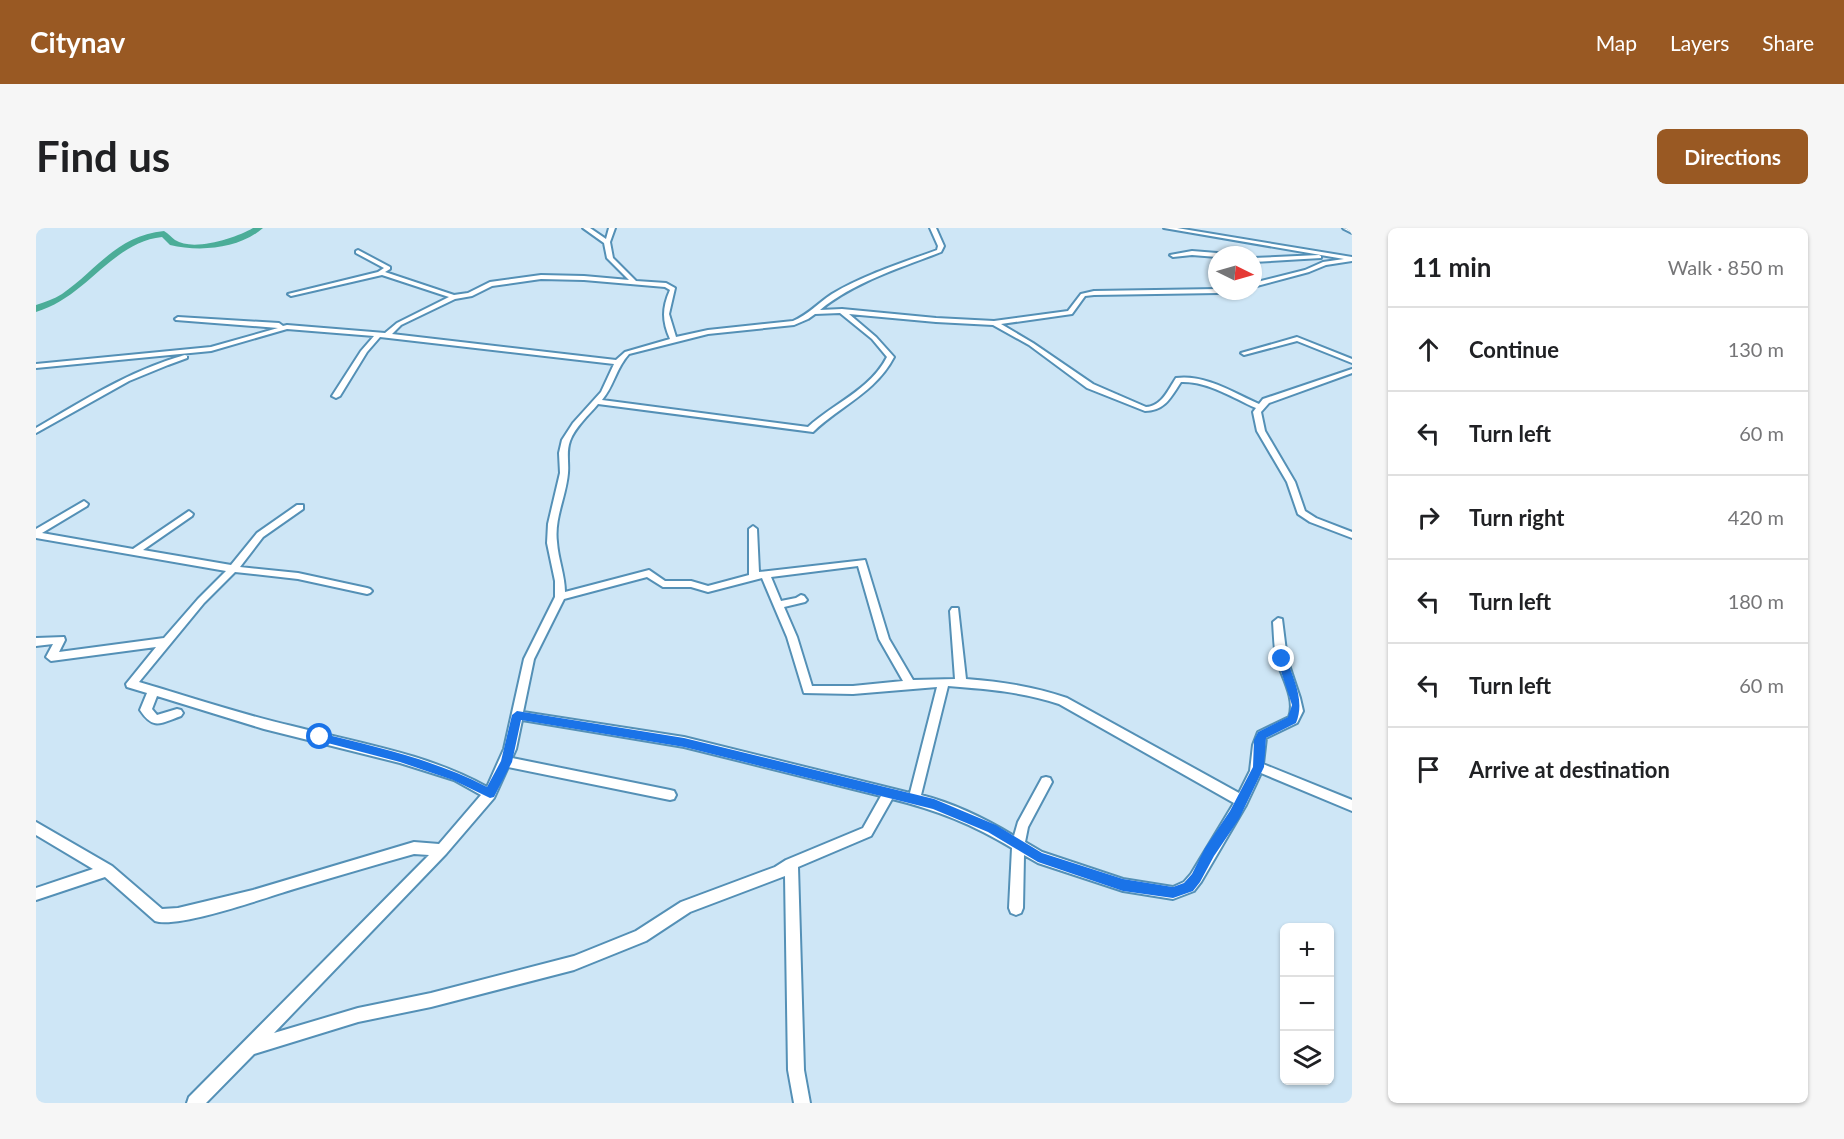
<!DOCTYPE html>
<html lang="en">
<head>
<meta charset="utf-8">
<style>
  body { margin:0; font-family:Lato,sans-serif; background:#f6f6f6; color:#202124 }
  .controls { position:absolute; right:18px; bottom:18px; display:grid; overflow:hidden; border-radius:9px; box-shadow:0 2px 4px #0004 }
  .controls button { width:54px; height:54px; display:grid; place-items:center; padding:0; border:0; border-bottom:2px solid #e0e0e0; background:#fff; color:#202124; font:30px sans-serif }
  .compass { position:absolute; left:1172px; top:18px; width:54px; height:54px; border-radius:50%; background:#fff; box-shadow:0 2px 4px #0004; rotate:95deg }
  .stop { position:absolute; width:18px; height:18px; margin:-14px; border:4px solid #1a73e8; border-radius:50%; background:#fff }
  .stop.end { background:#1a73e8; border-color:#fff; box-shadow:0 2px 6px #0008 }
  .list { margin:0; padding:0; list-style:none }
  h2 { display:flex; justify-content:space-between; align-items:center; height:78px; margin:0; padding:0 24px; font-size:26px }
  h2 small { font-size:20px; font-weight:400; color:#757577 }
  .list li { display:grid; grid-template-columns:39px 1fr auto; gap:18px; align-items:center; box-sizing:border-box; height:84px; padding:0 24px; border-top:2px solid #e0e0e0 }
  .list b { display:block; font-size:22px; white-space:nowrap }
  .list em { font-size:20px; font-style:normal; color:#757577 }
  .icon { flex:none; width:33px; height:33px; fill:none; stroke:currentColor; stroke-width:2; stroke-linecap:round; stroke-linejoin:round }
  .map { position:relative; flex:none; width:1316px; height:875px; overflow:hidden; border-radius:9px }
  header { display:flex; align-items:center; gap:36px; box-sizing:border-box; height:84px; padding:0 30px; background:#995923; color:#fff }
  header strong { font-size:28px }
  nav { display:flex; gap:33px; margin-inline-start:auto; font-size:21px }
  .intro { display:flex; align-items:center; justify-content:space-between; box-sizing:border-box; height:144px; padding:0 36px }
  h1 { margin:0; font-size:42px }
  .button { padding:15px 27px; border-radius:9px; background:#995923; color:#fff; font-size:21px; font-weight:700 }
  main { display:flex; gap:36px; padding:0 36px }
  aside { flex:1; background:#fff; border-radius:9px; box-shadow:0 2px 4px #0004 }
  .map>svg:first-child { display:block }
</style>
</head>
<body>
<header>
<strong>Citynav</strong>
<nav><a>Map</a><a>Layers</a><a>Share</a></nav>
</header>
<div class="intro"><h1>Find us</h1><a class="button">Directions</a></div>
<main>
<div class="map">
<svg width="1316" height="875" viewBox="0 0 1316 875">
  <rect width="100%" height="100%" fill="#cee6f6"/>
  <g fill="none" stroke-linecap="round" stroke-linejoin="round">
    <path fill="#4bad98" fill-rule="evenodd" d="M217,0H227C203,21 164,24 134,17L126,9C76,14 51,69 0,84V77C9,74 18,71 26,66C62,41 80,8 128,3C133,6 135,9 139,12C157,24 200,10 217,0Z"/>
    <defs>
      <path id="minor" d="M547,0H554L570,11L573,0H579L574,14L577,30L600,53L630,55L639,60L633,86L640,109L672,102L757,93C772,87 782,75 796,66C827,47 866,35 901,22L902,18L894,0H900L908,18L905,24C864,40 818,54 784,82L806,81L900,90L958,93L1032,83L1045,66L1058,63L1181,61V63H1185L1182,65L1058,67L1049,68L1036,86L965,96L997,115L1057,156L1110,179C1126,178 1132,162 1140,150C1169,146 1198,165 1223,176L1227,171L1316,141V145L1233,175L1225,184L1229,203L1259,254L1269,283L1280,290L1316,304V310L1274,294L1262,286L1251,254L1221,203L1217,184L1220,180C1197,170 1172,153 1145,154C1135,169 1129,183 1109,183L1051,160L993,117L957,97L900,94L813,86L840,109L858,129C839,165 805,177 777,204L562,176C553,187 539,199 534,213C530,224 533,234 532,245C530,269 518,290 521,314C522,331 529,347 529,364L613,342L629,353H655L672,358L713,347V301L717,298L721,301L723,344L829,332L853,411L877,452L919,451L914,383L916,380H922L930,451C966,454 996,458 1031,470L1203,565L1214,543L1217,517L1222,504L1253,489C1260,472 1246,449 1241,433C1238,421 1238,407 1237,394L1242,390L1246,391L1251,431L1264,470L1267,483L1261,495L1230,510L1227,536L1316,572V583L1225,545L1210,577L1165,654L1158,663L1137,671L1087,663L1002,635L988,627L987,680L985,685L980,687L975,685L973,680L976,620C936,596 901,582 856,571L835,608L762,639L768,842L774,875H758L752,842L749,648L654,684L610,713L538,742L395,779L322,794L218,826L170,875H151L153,869L393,627L378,626C338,637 298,649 258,661C232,669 141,701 119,693L69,649L0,672V660L57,641L0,607V594L76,638L126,681L142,680L217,662L378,614L403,616L445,567L418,552L364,535L228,501L121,468L116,481L121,487L141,481L145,482L147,485L145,488C125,495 118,503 104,482L111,465L91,459L90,456L120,419L15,433L10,429L17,416L0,418V410L28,409L29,412L23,424L128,410L162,371L190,343L0,310V301L48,273L52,276L51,278L6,305L97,321L153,283L157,286L156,288L107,322L195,337L221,305L261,277H267V281L227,309L204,339L262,345L331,360L334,361L336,363L334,365L331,366L262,351L199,344L168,375L103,454C154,469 204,486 256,498C322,515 392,526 451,559L468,521L488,431L519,369V353L511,315L512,296L524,245L523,225L526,212L537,195L565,164L578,136L344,109L331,124L304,168L300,170L296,168L325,123L338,108L251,101L175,123L0,140V136L175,119L242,100L140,92L139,91L142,89L243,95L247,98L251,97L349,105L361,95L413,69L346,47L255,68L252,66L342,44L348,40L320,25V23L322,22L354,39V41L349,44L418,67L432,65L454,54L505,47L548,48L593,52L571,30L568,15ZM505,51L548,52L629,59L634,62C626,80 626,93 634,111L589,124L580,132L356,106L365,97L419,71L436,68L456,58ZM804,85L836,111L851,129C834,162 798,175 772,199L566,172C578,158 580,140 593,126L672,106L758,97L772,91L779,86ZM822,338L843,411L867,453L817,458H776L761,409L748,379L769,374L771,372L768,368L765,367L760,370L745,373L735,349ZM611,349L627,359H655L672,364L726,350L751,409L768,465L817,466L901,459L874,565L648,509L487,484L498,431L528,371ZM912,458C951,461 987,464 1023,476L1198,575L1155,646L1148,654L1137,659L1087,651L1006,624L989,614L992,599L1016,554L1014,550L1010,549L1006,550L982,594L978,608C950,591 917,575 885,567ZM486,492L648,519L845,568L827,600L750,632L739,639L645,674L600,703L538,728L395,765L322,780L238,805L410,626L458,570L472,539L634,572L638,571L640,567L638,563L634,562L476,530L480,521Z
        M1128,0H1141L1316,29V33L1290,37L1273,44L1217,59V55L1269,42L1287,34L1308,31Z
        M1307,0L1316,1V5L1308,1Z
        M1156,23L1181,25L1184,27H1181V29L1156,27L1137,29L1134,27Z
        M1283,27L1285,28V30L1217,34V30Z
        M1261,109L1316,131V135L1261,113L1208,127L1205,125Z
        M149,127L151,128V130L132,137L93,153L0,205V200C48,172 95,142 149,127Z"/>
    </defs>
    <use href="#minor" stroke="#5490b6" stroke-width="4"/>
    <use href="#minor" fill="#fff" fill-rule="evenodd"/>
  </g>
  <path fill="#1a73e8" d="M1246,428L1251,431C1258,453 1269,473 1260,495L1230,510L1228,539L1203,591L1178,628L1164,654L1157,663L1137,670L1087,663L1002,634L952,604L897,581L648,519L485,492L476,534L458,569L454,570L417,552L364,534L284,513L278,509L284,505C341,519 399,532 451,559L465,533L476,487L481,483L648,510L898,571L960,597L1006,625L1087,651L1137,659L1148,655L1156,646L1169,620L1194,583L1217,539L1218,512L1222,504L1252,489L1256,477L1241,431Z"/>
</svg>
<div class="controls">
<button>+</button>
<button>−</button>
<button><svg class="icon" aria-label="layers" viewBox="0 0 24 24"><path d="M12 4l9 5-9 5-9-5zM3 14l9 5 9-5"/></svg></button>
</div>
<svg class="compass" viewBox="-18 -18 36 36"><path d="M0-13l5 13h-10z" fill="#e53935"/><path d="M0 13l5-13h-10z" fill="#757577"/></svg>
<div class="stop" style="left:284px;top:509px"></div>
<div class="stop end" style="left:1246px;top:431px"></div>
</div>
<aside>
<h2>11 min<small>Walk · 850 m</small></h2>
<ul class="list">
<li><svg class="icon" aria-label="ahead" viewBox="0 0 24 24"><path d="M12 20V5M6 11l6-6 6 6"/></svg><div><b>Continue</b></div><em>130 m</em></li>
<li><svg class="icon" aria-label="left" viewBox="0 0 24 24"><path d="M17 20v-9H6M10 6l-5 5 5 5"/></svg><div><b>Turn left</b></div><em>60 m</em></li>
<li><svg class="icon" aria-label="right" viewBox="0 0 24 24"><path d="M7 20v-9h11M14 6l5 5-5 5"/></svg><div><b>Turn right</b></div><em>420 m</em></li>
<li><svg class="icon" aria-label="left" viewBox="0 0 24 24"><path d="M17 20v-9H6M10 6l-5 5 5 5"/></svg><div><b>Turn left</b></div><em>180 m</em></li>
<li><svg class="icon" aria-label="left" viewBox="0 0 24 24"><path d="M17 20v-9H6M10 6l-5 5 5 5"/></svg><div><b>Turn left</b></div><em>60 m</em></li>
<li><svg class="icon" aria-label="arrive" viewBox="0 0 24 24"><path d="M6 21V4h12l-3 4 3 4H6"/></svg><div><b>Arrive at destination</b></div></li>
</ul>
</aside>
</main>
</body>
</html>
